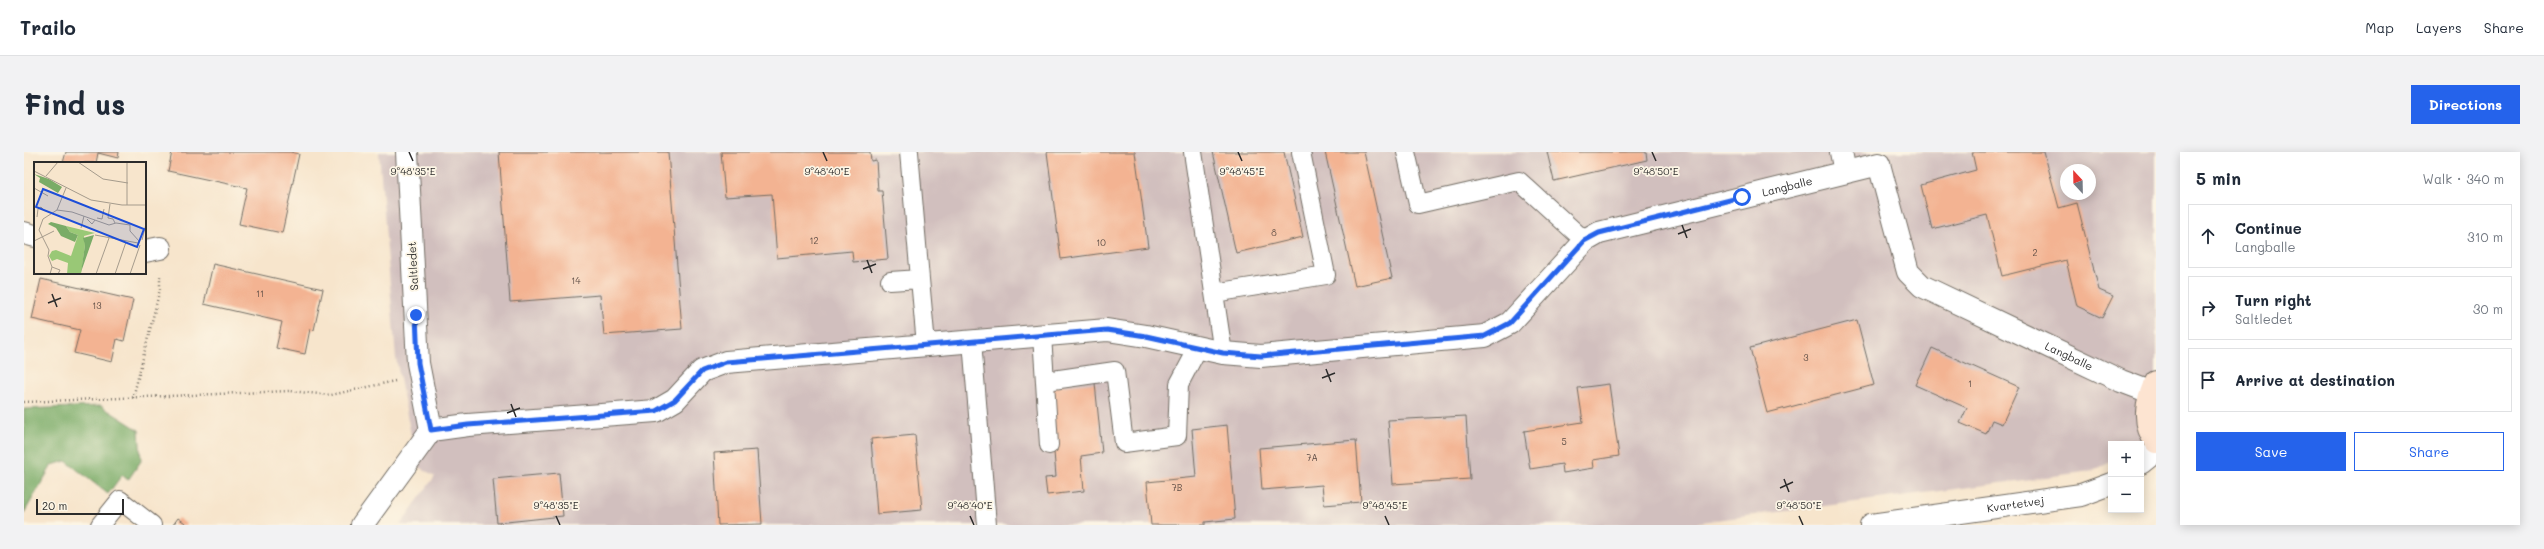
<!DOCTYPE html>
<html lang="en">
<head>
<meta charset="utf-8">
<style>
  body { margin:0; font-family:Mali,sans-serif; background:#f2f2f3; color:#1f2937 }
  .controls { position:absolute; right:12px; bottom:12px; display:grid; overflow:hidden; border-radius:0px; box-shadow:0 2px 10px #0003 }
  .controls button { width:36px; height:36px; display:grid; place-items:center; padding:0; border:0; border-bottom:1px solid #e0e1e3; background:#fff; color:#1f2937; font:20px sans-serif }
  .compass { position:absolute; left:2036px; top:12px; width:36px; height:36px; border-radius:50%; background:#fff; box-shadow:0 2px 10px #0003; rotate:338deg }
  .scale { position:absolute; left:12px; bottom:10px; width:88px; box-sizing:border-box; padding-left:4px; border:2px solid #2b2b2b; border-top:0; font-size:11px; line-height:14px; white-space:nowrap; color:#2b2b2b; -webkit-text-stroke:3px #fcf5e5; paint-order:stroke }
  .stop { position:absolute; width:12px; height:12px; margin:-9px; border:3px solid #2563eb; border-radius:50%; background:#fff }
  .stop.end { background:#2563eb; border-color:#fff; box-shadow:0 1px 4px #0008 }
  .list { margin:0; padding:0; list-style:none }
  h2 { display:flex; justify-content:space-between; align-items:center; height:52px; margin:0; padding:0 16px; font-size:17px }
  h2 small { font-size:13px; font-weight:400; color:#747a83 }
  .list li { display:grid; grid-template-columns:26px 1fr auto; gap:12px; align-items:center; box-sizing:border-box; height:64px; margin:0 8px 8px; padding:0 8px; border:1px solid #e0e1e3; border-radius:0px }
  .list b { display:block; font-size:15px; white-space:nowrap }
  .list p { margin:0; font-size:13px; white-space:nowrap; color:#747a83 }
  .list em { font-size:13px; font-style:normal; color:#747a83 }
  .actions { display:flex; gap:8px; padding:12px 16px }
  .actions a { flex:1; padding:9px 0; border:1px solid #2563eb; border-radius:0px; text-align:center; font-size:14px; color:#2563eb }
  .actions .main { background:#2563eb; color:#fff }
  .icon { flex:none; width:22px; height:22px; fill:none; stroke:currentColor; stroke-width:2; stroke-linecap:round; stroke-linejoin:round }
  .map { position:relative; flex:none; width:2132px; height:373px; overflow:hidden; border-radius:0px }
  header { display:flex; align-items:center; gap:24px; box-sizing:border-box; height:56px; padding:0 20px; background:#fff; border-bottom:1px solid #e0e1e3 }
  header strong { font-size:19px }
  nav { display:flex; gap:22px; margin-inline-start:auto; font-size:14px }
  .intro { display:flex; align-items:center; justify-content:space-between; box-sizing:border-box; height:96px; padding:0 24px }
  h1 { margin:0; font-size:28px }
  .button { padding:10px 18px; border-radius:0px; background:#2563eb; color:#fff; font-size:14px; font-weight:700 }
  main { display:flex; gap:24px; padding:0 24px }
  aside { flex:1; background:#fff; border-radius:0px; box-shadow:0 2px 10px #0003 }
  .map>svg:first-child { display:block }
</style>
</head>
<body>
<header>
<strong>Trailo</strong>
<nav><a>Map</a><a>Layers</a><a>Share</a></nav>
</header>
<div class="intro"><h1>Find us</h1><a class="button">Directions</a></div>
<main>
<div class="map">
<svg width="2132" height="373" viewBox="0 0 2132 373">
  <rect width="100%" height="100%" fill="#fcf5e5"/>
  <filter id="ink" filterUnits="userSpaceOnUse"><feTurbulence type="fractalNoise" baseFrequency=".025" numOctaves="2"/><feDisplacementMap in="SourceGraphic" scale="8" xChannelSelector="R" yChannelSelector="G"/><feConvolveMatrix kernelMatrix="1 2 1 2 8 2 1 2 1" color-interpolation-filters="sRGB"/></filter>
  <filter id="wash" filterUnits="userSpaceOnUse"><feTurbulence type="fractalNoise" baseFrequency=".012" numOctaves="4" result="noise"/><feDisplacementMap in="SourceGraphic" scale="16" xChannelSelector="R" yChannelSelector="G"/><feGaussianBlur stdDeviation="0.9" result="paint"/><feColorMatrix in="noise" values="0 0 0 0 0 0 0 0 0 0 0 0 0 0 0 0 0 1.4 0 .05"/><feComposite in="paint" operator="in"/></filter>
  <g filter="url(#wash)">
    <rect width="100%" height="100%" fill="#f7e5cc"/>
    <path fill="#d1bfbe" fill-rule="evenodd" d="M355,0H2132V289L2117,296V292H2087V310L2068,319L1655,373H376L411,324L393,314L372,206ZM2042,18H2066V42H2042Z"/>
    <path fill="#7aac67" stroke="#526c49" d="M77,254L115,278L117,309L104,328L98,323L84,342L42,309L28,313L0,361V257Z"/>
    <g id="blocks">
      <path fill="#f3b392" d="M42,0H95L94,6L74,1L72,11H39Z
        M148,0H266L275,2L258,81L215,72L223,36L144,19Z
        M475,0H644L658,177L580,183L576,143L486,150Z
        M697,0H846L847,9L852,8L854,39H858L864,107L829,110L828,99L753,106L748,42L701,45Z
        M1023,0H1111L1124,95L1037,107Z
        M1189,0H1260L1279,85L1212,101Z
        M1301,0H1340L1368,126L1331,134Z
        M1523,0H1622L1623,8L1530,29Z
        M1948,0H2020L2035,56L2053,51L2075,138L2089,144L2078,166L2053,154L2042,108L1978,124L1963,63L1908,77L1897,33L1952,18Z
        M189,112L299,137L290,178L286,177L281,202L252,196L258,170L180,152Z
        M17,127L109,148L100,189L93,187L88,210L50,201L56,178L8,167Z
        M1833,168L1850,233L1743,261L1726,196Z
        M1908,196L1995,235L1978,272L1968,268L1962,282L1936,271L1943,256L1891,233Z
        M1071,231L1078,301L1057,304L1060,339L1023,343L1021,326L1032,325L1030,300L1033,299L1027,235Z
        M1585,232L1595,304L1569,308L1570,316L1539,321L1538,312L1506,317L1500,279L1559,270L1554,236Z
        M1442,264L1446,327L1369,332L1364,268Z
        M1203,273L1211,367L1181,370V373H1127L1123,330L1172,325L1168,277Z
        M891,283L898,358L853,362L847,287Z
        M1332,288L1337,350L1300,353L1298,333L1238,338L1235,296Z
        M733,298L738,372L694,373L690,301Z
        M535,321L539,364L473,371L469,327Z
        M154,366L164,373H149Z"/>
    </g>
  </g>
  <g filter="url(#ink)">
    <use href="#blocks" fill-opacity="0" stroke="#726c63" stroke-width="1"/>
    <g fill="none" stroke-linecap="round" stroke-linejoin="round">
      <defs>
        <path id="lane" d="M885,0L896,127
          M1169,0L1199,201
          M1382,0L1394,52L1495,29L1561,89
          M866,129L896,127L902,193
          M1190,141L1302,123L1277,0
          M1018,183L1025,293
          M948,189L963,373
          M1022,229L1091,219L1100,291L1153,284L1155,232L1174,196
          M76,373L96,348L128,373"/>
        <g id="street">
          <path d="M1817,0L1821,20"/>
          <path d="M0,81L11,84"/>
          <path d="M121,99L136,96"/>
          <path id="s1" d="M407,278L444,273L632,259L651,248L678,219L702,210L1083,178L1122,184L1199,201L1237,204L1461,184L1486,171L1561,89L1575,81L1855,12L1884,120L1898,134L2097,229L2126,240"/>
          <path d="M2117,311L2132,299"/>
          <path d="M338,373L407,278L394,211L383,0"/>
          <path id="s2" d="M1847,373L2057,343L2087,332"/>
        </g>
        <path id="secondary" d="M2132,230C2122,248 2118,272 2132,290"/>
      </defs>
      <use href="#lane" stroke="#726c63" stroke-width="20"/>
      <use href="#street" stroke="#726c63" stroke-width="24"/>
      <use href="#secondary" stroke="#726c63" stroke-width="24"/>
      <path stroke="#726c63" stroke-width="2.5" stroke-dasharray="1 3" stroke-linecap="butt" d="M109,246L136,137V122
        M0,250L265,239L307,243L371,229"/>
      <use href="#lane" stroke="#fff" stroke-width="18"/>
      <use href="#street" stroke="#fff" stroke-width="22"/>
      <use href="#secondary" stroke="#fde4d1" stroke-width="22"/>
    </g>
  </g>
  <g fill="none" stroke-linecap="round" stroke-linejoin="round" filter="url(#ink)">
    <path stroke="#2563eb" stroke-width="5" d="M392,163L394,211L407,278L444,273L632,259L651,248L678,219L702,210L1083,178L1122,184L1199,201L1237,204L1461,184L1486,171L1560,89L1575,81L1718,45"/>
  </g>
  <path fill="none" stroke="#2b2b2b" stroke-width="1.5" d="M385,0L389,9M799,0L803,9M1214,0L1218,9M1628,0L1632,9M1658,73L1663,86M1654,82L1667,77M843,108L848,121M839,117L852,112M28,142L33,155M24,151L37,146M1302,217L1307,230M1298,226L1311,221M487,252L492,265M483,261L496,256M1760,327L1765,340M1756,336L1769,330M532,364L536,373M946,364L950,373M1361,364L1365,373M1775,364L1779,373"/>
  <g text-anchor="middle" stroke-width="3.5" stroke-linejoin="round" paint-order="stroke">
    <g font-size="9" fill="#5d4d45">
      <text x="1250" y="84">8</text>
      <text x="790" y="92">12</text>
      <text x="1077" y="94">10</text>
      <text x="2011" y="104">2</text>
      <text x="552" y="132">14</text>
      <text x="236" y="145">11</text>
      <text x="73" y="157">13</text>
      <text x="1782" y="209">3</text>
      <text x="1946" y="235">1</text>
      <text x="1540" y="293">5</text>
      <text x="1288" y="309">7A</text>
      <text x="1153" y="339">7B</text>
    </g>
    <g font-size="11" fill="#2b2b2b" stroke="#fcf5e5">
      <text dy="4" stroke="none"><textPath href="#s1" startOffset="1426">Langballe</textPath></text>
      <text transform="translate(389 114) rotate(-93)" y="4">Saltledet</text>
      <text dy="4" stroke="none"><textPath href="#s1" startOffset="1815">Langballe</textPath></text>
      <text dy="4" stroke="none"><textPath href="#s2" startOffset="146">Kvartetvej</textPath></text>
    </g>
  </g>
  <g transform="translate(10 10)">
    <rect width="112" height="112" fill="#f7e5cc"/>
    <path d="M32,64L61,71L50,74L51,83L47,112H33L34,101L23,97L18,99L15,94L18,89L22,88L37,94L44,73L36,70Z" fill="#99c876"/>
    <path d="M0,12L15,17L28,25L24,31L5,20L6,16ZM17,60L32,64L36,70L44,73L41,80L27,74L22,66L14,62ZM60,73L47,110L51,83L49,76Z" fill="#7aac67"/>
    <path fill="none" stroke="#a59b8c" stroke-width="1" d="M44,0L69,17L94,21M93,0V43M0,9L57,38L88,43H112M12,14L24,0M0,26L14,34M76,42L74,56L79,57L81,61M23,48L38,50L75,63L82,61L96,63V69L105,79M3,55L4,47L7,45L9,47M63,56L68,57L70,47M53,57L58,62L61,58M47,66L50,54M61,73L104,81M108,78L112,62M0,79L20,69M18,105L26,108L24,112M16,112L18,105L14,94L15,88L5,68L9,57L23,48L32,26M62,112L75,76M81,112L92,80M96,112L106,83"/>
    <path fill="#1d4ed8" fill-opacity="0.15" stroke="#1d4ed8" stroke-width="2" d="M9,27L110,67L103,85L2,45Z"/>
    <rect width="112" height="112" fill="none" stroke="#2b2b2b" stroke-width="2"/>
  </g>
  <g font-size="10" text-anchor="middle" fill="#2b2b2b" stroke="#fcf5e5" stroke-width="3.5" stroke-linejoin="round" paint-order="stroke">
    <text x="389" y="23">9°48'35"E</text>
    <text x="803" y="23">9°48'40"E</text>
    <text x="1218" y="23">9°48'45"E</text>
    <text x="1632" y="23">9°48'50"E</text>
    <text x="532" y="357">9°48'35"E</text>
    <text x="946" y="357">9°48'40"E</text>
    <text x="1361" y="357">9°48'45"E</text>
    <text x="1775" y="357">9°48'50"E</text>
  </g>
</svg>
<div class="controls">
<button>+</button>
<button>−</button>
</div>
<svg class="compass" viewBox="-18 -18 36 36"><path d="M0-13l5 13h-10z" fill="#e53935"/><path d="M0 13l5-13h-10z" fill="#747a83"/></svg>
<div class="scale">20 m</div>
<div class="stop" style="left:1718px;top:45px"></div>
<div class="stop end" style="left:392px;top:163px"></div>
</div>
<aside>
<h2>5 min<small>Walk · 340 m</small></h2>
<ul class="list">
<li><svg class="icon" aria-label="ahead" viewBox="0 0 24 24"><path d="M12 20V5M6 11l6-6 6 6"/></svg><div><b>Continue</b><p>Langballe</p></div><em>310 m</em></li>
<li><svg class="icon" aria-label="right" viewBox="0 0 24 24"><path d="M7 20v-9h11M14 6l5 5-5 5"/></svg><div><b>Turn right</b><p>Saltledet</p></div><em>30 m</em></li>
<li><svg class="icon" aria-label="arrive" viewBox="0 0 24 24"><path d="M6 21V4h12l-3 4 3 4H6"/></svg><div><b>Arrive at destination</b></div></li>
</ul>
<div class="actions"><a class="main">Save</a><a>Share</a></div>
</aside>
</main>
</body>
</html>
